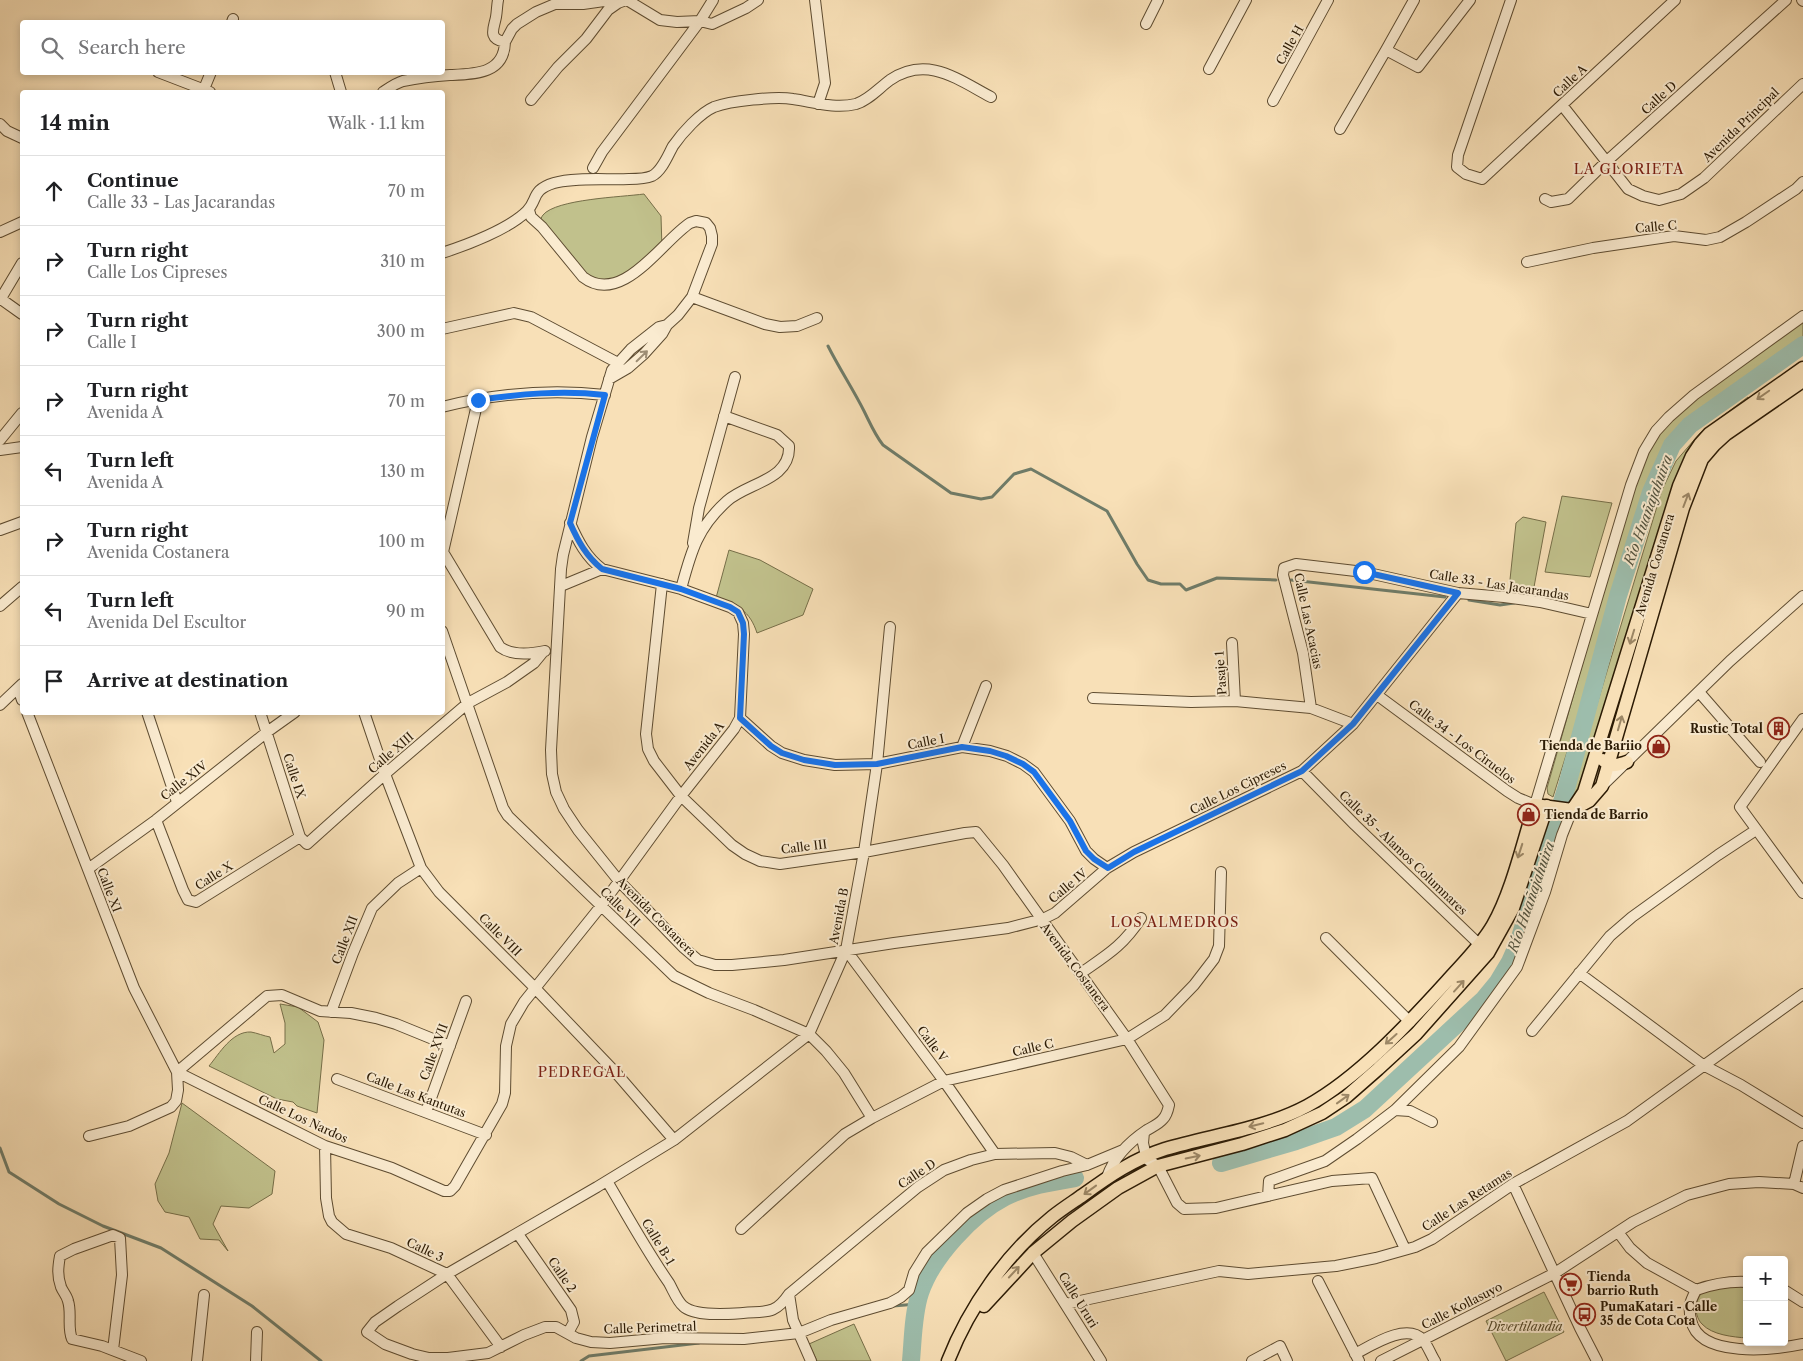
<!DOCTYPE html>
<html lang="en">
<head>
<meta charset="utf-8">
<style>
  body { margin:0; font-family:"Libre Caslon Text",serif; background:#f2f2f2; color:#202124 }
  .controls { position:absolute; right:15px; bottom:15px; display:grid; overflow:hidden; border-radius:5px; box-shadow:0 2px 8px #0003 }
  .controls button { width:45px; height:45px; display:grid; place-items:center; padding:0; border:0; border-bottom:1px solid #e0e0e0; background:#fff; color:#202124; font:25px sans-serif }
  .stop { position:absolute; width:15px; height:15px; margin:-11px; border:4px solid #1a73e8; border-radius:50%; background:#fff }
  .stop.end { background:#1a73e8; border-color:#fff; box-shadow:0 1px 5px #0008 }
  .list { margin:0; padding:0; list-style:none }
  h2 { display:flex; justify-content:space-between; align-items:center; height:65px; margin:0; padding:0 20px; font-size:21px }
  h2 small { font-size:16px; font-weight:400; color:#757577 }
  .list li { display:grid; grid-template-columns:32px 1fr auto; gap:15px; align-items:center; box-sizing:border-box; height:70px; padding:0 20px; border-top:1px solid #e0e0e0 }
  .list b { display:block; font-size:19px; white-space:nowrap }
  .list p { margin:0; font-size:16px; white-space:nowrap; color:#757577 }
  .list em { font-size:16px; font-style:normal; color:#757577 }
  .icon { flex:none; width:28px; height:28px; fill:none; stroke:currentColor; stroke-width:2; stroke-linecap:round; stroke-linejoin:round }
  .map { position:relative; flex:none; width:1803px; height:1361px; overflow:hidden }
  .search { position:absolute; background:#fff; box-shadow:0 2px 8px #0003; left:20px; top:20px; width:425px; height:55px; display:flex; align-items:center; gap:12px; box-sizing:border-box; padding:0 18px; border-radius:5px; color:#757577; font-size:19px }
  .panel { position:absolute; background:#fff; box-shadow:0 2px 8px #0003; left:20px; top:90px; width:425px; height:625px; border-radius:5px }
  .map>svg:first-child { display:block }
</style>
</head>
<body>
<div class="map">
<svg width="1803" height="1361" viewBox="0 0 1803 1361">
  <rect width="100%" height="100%" fill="#f8e0b7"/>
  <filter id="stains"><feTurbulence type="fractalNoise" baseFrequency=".004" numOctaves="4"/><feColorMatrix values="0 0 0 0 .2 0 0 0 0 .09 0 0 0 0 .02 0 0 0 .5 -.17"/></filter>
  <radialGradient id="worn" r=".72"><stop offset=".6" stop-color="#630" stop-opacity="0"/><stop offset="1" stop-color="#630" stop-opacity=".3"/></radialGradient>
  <path fill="#c1c18c" stroke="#766e48" d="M644,194L661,216L662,249L603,287H591L585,284L541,230C540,225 539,220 543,215C556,199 622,197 644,194Z
    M1803,320V338L1691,418C1677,433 1665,448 1656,467L1553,797L1548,794L1547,788L1640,463L1652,439L1676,413Z
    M1748,397L1750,405L1703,439L1573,813H1564L1662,490L1676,461L1700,433Z
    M1562,496L1612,503L1590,577L1545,572Z
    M1523,517L1546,522L1534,587L1509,589L1516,523Z
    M729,550L760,560L813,589L803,615L757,633C750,611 737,604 716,598Z
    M280,1004L298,1007L318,1022L324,1040L317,1113L297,1106L293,1102L277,1099L209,1066C219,1054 232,1031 251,1032C257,1033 264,1036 270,1037L274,1053L285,1044V1023Z
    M182,1103L275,1171L272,1194L249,1208L221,1206L213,1224L228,1251L219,1240L200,1239L189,1217L165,1212L158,1201L155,1184L169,1153Z
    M1728,1284L1747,1288V1338C1733,1337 1712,1335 1702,1324C1692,1314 1695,1293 1709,1288C1714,1285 1722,1285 1728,1284Z
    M1544,1292L1564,1332L1506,1361L1486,1321Z
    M854,1324L871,1361H817L809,1344Z"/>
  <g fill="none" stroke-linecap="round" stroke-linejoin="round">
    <path stroke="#6f7c69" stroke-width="3" d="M828,346C839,368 853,389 864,411C870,423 875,435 883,445L951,493L981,499L992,497L1014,474L1031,469L1107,511L1137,564L1148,580L1161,584H1180L1186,590L1217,578L1276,580
      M1291,580L1445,597
      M1469,600L1500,605L1514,603
      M0,1148L9,1172L59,1204L103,1226L161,1248L252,1306L321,1361
      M893,1306L917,1304
      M581,1361L589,1356L699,1343"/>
    <path stroke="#9dbdac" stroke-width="18" d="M1221,1163L1296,1141L1336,1127L1365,1109L1484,999L1498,982L1510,962L1518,944L1566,789L1618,596L1651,492L1672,445L1690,425L1803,345
      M911,1361C913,1339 913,1314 920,1293C932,1257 972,1214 1005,1197C1027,1186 1051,1182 1075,1178"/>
    <defs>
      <path id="minor" d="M498,0C497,5 497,11 496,17C494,28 487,39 505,42L512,29L517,24L536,12L555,4H583L604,1L618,3L626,0
        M627,0L660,20L677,22L700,21L712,24L746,8L758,0
        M815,0L825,83L818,104
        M1511,0L1458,155L1457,167L1466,174L1482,179L1675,0
        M1802,0L1803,1
        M232,22L233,19
        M1146,24L1158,0
        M1386,50L1418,67L1470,0
        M1209,69L1246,0
        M158,72L210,92
        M335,72L341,92
        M204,89L211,72
        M383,92C389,88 396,83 403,81C418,78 435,76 450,75C475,74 504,74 505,42
        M531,100L558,67L586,39L608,10L618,3L619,0
        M1273,101L1328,0
        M1562,105L1628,189L1643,196L1659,200L1681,194L1704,178L1803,84
        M0,124L7,131L22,138
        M1340,129L1386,50L1414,0
        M593,168L602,152L700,21L713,0
        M1545,199L1551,202L1568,199L1607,161L1786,0
        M529,210L531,217L542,227L583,277C622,307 662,241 690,223L696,221L706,223L710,228L712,236V244L692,297L678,315L667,325L662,334L644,354L628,368L609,379
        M0,232L22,222
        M442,253C467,245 509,229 527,211C538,200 531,190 554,183C574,177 608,180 629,179C636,179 645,179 652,176C662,171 668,155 673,146C682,133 700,113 714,107C730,101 775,96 793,99C814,102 834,109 856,104C869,100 879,88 890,80C927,55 957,79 991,97
        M1527,262L1593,248L1674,236L1706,240L1720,237L1746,222L1796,189L1803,182
        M692,297L765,324L780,327L797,326L817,318
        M1,299L22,314
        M0,300L22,263
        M667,325L659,327L631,349L612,370L592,437L563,555L561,569L551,750L552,774L556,792L564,809L578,830L619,881L684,948L698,960L715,965H732L784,960L894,943L1008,928L1043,919L1055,913L1107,868L1134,852L1302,771L1353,724L1458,593
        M442,329L514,313L531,317L618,363
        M478,400L443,552L500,647C512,656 531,654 545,651
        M442,407C494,394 552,389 605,395
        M0,440L22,413
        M0,450L22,447
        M0,530L22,522
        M693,543L699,508L735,377
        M662,584L646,734L648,749L654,761L681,796L732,845L745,854L760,861L780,864L864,852L965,833L976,832L1003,865L1127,1039L1169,1105C1168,1110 1167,1115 1163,1119C1159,1124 1152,1127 1147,1130C1129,1142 1114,1157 1107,1177
        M561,586L602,569
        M681,589C691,552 697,528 727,501C747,483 791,480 789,446L777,435L724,416
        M0,606L22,587
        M890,627L877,764L864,852L846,950L809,1034L674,1140L597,1187L447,1274L398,1306L375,1322L367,1332L385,1344L412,1354L429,1358H448L488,1353L524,1335L545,1327H556L576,1338L591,1342L610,1343L665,1338L744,1339L799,1333L831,1320L890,1303L901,1297L909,1290L914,1273L927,1252L967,1213L987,1199L1004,1190L1062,1171L1087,1165L1123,1150
        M442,631L503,808L508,816L674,976L709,993L754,1010L809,1034L826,1051L844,1073L872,1118
        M1232,643L1235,701
        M18,688L22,700
        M1699,692L1760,762
        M1377,695L1507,791L1518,798L1535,805L1631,485L1644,451L1656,431L1669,417L1694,395L1803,316
        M1093,698L1191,702L1235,701L1311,708L1353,724
        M0,705L22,684
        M1311,708L1303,653L1283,575L1284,568L1296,564L1364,572L1458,593L1504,597L1540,602L1592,614
        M27,712L134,988L177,1072L178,1090L176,1101L171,1107L129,1126L89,1136
        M147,712L177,802
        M260,712L300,837L307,844L385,774L468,703L507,682L534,663L543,652
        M364,712L385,774L421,868L439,892L534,987L617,1074L674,1140
        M740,718L771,746L782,753L804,760L835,765L877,764L962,747L990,751L1007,756L1023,764L1034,772L1070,821L1086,851L1094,859L1107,868
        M1803,719L1740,807L1803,893
        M962,747L986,686
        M1302,771L1355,825L1483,948
        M1602,786L1730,661L1803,596
        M156,820L183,890L188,900L196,902L300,837
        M88,869L156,820L267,732L295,712
        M1326,938L1410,1022
        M846,950L944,1081L995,1154
        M1081,973C1107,955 1123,946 1141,918
        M1579,973L1703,1065L1741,1085L1803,1123
        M331,1012L353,953L372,908L398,883L421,868
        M1532,1031L1610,936L1632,917L1718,855L1756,830
        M177,1072L325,1146L392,1168L444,1191H450L455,1186L502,1104L505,1093L506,1046L511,1024L524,1002L601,906L681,796L734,729L740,718L744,634L743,623L738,612L730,607L681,589L602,569C586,557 578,541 570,523
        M177,1072L267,996L282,995L320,1011L351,1013L376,1018L396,1024L450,1046
        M337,1079L486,1135
        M1395,1110L1410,1111L1432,1122
        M426,1112L466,1001
        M1144,1132L1143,1143L1146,1156L1148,1160L1158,1166L1177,1203L1184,1209L1216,1208L1332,1181L1372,1178L1405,1249
        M325,1146L326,1198L329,1216L332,1222L346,1234L391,1248L447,1274L501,1347
        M607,1181C627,1215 646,1250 669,1283C673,1290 677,1301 683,1306C695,1317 728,1314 743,1313C766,1311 775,1315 789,1294L918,1187L944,1170L971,1160L995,1154L1055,1153L1071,1157L1087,1165
        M1513,1184L1580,1328L1597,1361
        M1794,1184L1803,1146
        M1268,1196L1269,1181L1325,1161L1357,1139L1395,1110L1459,1047L1517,967L1545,892L1562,835L1572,810
        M741,1229L845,1134L872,1118L944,1081L1127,1039L1165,1015L1194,985L1214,959L1219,946L1221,872
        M1618,1232L1630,1248L1647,1263L1696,1290
        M518,1234L571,1310L574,1322L568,1333
        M1033,1253L1101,1361
        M1318,1281L1359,1361
        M1747,1282C1728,1281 1713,1284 1696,1290C1690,1302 1688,1306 1691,1320C1699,1359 1774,1350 1803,1344
        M1784,1290L1803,1302
        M789,1294L793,1320L811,1361
        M1066,1304L1219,1271L1248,1274L1336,1266L1376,1258L1415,1247L1432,1239L1513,1184L1627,1121L1803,994
        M113,1350L122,1275L120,1238L113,1235L74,1249L60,1256C58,1267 57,1276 61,1287C63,1292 67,1296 68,1301C72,1313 67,1327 72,1339L102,1346L141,1361
        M1355,1354C1372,1345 1407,1322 1423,1340C1428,1346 1431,1355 1435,1361
        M197,1361L204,1295
        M256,1361L257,1332
        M1252,1361L1280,1346L1287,1361
        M1381,1361L1555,1273L1633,1222L1687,1195L1729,1184L1759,1182L1794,1184L1803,1188"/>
      <path id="major" d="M1603,760C1611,768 1617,765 1627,762
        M1574,809L1589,801L1602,786L1683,508L1702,459L1714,445L1726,434L1803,381
        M1572,810L1584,792L1679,486L1692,456L1700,444L1709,434L1803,368
        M984,1306L1033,1253L1072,1221L1118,1188L1158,1166L1242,1144L1285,1130L1322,1113L1346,1097L1378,1069L1416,1034L1488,953L1513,908L1547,806
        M948,1361C969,1307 1007,1253 1052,1217C1062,1209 1073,1202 1083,1195C1109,1176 1134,1159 1165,1149C1212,1135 1264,1129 1307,1106C1358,1078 1408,1024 1447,981C1463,963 1481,946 1493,925C1512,892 1523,842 1535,805L1572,810"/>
    </defs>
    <use href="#minor" stroke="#5e4c31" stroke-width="12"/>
    <use href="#major" stroke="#2b1a04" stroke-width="15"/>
    <use href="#minor" stroke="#faebd0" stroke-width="10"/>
    <use href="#major" stroke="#f8e0b7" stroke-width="12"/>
  </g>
  <defs><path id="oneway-shaft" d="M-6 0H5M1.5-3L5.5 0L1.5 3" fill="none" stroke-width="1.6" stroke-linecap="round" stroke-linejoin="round" transform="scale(1.25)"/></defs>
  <use stroke="#9d8d74" href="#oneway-shaft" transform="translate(642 356) rotate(-44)"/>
  <g stroke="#9c8766">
    <use href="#oneway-shaft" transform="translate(1763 395) rotate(145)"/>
    <use href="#oneway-shaft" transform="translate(1686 500) rotate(-69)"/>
    <use href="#oneway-shaft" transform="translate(1632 637) rotate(107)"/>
    <use href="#oneway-shaft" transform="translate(1620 723) rotate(-74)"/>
    <use href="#oneway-shaft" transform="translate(1520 851) rotate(108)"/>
    <use href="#oneway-shaft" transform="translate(1459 986) rotate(-48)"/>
    <use href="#oneway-shaft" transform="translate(1391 1039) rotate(138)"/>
    <use href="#oneway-shaft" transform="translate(1343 1099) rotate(-36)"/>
    <use href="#oneway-shaft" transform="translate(1256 1125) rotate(166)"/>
    <use href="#oneway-shaft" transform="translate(1193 1157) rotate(-12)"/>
    <use href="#oneway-shaft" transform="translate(1090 1190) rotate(144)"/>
    <use href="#oneway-shaft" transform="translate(1014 1272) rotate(-47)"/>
  </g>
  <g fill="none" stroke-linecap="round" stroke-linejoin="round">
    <path stroke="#1a73e8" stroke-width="6" d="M478,400C520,394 562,390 605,395L570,523C578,541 586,556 602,569L681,589L730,607L738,612L743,623L744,634L740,718L771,746L782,753L804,760L835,765L877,764L962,747L990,751L1006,756L1023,764L1034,772L1070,821L1086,851L1094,859L1108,868L1134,852L1302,771L1353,724L1458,593L1364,572"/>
  </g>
  <defs>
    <symbol id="building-ring" viewBox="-11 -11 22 22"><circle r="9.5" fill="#faebd0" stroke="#8f2418" stroke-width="1.5"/><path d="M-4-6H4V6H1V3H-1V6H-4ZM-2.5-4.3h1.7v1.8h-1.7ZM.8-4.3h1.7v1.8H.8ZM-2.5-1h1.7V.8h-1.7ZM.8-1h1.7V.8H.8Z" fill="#8f2418"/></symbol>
    <symbol id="shop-ring" viewBox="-11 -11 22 22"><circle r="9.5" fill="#faebd0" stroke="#8f2418" stroke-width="1.5"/><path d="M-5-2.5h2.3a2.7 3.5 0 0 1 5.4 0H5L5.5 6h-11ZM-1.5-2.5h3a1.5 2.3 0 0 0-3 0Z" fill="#8f2418"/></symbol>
    <symbol id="supermarket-ring" viewBox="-11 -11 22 22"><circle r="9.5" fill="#faebd0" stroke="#8f2418" stroke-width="1.5"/><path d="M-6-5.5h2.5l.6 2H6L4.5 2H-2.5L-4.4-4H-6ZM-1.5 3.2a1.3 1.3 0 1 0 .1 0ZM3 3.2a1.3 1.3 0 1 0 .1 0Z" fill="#8f2418"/></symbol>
    <symbol id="bus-ring" viewBox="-11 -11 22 22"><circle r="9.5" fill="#faebd0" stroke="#8f2418" stroke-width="1.5"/><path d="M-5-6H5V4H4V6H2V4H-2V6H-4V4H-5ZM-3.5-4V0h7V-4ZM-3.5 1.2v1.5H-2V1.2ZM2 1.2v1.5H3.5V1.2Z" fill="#8f2418"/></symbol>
  </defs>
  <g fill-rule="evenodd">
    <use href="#building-ring" x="1766" y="716" width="25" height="25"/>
    <use href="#shop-ring" x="1646" y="734" width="25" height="25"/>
    <use href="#shop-ring" x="1516" y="802" width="25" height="25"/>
    <use href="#supermarket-ring" x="1558" y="1272" width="25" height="25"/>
    <use href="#bus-ring" x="1572" y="1302" width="25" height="25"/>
  </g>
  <g text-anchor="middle" stroke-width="4" stroke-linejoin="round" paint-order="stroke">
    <g font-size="12" fill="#2b1a04" stroke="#faebd0">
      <text transform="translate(1290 45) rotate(-61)" y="4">Calle H</text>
      <text transform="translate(1570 81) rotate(-43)" y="4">Calle A</text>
      <text transform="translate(1659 98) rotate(-42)" y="4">Calle D</text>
      <text transform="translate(1741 125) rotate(-44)" y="4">Avenida Principal</text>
      <text transform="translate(1656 227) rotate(-5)" y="4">Calle C</text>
      <text transform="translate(1655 565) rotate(-73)" y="4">Avenida Costanera</text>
      <text transform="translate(1499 585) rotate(9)" y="4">Calle 33 - Las Jacarandas</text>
      <text transform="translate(1308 621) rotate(78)" y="4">Calle Las Acacias</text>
      <text transform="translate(1221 673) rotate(-94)" y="4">Pasaje 1</text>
      <text transform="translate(926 742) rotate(-11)" y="4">Calle I</text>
      <text transform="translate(1462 742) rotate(37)" y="4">Calle 34 - Los Ciruelos</text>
      <text transform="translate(704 746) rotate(-52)" y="4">Avenida A</text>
      <text transform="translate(391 753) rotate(-41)" y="4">Calle XIII</text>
      <text transform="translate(294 776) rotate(72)" y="4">Calle IX</text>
      <text transform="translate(184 781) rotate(-38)" y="4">Calle XIV</text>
      <text transform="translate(1238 788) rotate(-26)" y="4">Calle Los Cipreses</text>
      <text transform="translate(804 847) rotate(-7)" y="4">Calle III</text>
      <text transform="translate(1403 853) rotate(44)" y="4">Calle 35 - Alamos Columnares</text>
      <text transform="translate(214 876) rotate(-32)" y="4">Calle X</text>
      <text transform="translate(1068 886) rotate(-40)" y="4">Calle IV</text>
      <text transform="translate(109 890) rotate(69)" y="4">Calle XI</text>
      <text transform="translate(620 907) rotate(44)" y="4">Calle VII</text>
      <text transform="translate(839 916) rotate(-79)" y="4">Avenida B</text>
      <text transform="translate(656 917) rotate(45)" y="4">Avenida Costanera</text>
      <text transform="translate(500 935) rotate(45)" y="4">Calle VIII</text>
      <text transform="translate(345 940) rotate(-69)" y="4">Calle XII</text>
      <text transform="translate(1075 967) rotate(53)" y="4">Avenida Costanera</text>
      <text transform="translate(932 1044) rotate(53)" y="4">Calle V</text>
      <text transform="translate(1033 1048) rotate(-13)" y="4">Calle C</text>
      <text transform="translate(434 1052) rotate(-70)" y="4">Calle XVII</text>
      <text transform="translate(416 1095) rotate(21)" y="4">Calle Las Kantutas</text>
      <text transform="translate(303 1119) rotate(25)" y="4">Calle Los Nardos</text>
      <text transform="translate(917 1174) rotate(-34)" y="4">Calle D</text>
      <text transform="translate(1467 1200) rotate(-33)" y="4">Calle Las Retamas</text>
      <text transform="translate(658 1242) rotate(59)" y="4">Calle B-1</text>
      <text transform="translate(425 1250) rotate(25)" y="4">Calle 3</text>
      <text transform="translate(562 1275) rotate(55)" y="4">Calle 2</text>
      <text transform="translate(1078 1300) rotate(58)" y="4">Calle Ururi</text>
      <text transform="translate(1462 1306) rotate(-27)" y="4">Calle Kollasuyo</text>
      <text transform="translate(650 1328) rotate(-2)" y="4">Calle Perimetral</text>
    </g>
    <g font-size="12" font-weight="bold" fill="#2b1a04" stroke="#faebd0" text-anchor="start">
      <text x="1763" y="733" text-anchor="end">Rustic Total</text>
      <text x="1642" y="750" text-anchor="end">Tienda de Bariio</text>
      <text x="1544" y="819">Tienda de Barrio</text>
      <text x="1587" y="1281">Tienda<tspan x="1587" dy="14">barrio Ruth</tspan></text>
      <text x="1600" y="1311">PumaKatari - Calle<tspan x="1600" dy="14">35 de Cota Cota</tspan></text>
    </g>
    <g font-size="12" font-style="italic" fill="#584c2d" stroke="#faebd0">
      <text x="1525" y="1331">Divertilandia</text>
    </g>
    <g font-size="14" letter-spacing="1" fill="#7a1f14" stroke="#faebd0">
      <text x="1629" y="174">LA GLORIETA</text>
      <text x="1175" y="927">LOS ALMEDROS</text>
      <text x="582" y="1077">PEDREGAL</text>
    </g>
    <g font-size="14" font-style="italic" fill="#53533f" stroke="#faebd0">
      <text transform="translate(1648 510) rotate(-70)" y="5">Río Huañajahuira</text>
      <text transform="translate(1531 897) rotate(-71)" y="5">Río Huañajahuira</text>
    </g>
  </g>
  <rect width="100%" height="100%" filter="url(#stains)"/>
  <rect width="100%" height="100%" fill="url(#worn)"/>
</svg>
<div class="controls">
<button>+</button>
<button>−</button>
</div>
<div class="stop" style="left:1364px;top:572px"></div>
<div class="stop end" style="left:478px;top:400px"></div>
<div class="search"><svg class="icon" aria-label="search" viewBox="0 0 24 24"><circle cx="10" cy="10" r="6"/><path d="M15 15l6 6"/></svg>Search here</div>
<section class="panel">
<h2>14 min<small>Walk · 1.1 km</small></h2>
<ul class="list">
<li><svg class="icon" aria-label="ahead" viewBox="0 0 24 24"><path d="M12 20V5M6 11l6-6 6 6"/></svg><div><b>Continue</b><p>Calle 33 - Las Jacarandas</p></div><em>70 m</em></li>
<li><svg class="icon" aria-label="right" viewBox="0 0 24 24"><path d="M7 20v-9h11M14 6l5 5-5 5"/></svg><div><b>Turn right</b><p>Calle Los Cipreses</p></div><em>310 m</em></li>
<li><svg class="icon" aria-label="right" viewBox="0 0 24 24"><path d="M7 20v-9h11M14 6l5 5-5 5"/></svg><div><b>Turn right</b><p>Calle I</p></div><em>300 m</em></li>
<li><svg class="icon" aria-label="right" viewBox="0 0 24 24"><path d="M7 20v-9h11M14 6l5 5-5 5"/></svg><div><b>Turn right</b><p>Avenida A</p></div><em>70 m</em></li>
<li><svg class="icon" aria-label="left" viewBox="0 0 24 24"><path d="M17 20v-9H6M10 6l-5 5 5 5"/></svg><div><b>Turn left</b><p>Avenida A</p></div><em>130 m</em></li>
<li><svg class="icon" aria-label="right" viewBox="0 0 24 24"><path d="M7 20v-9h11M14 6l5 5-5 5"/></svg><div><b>Turn right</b><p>Avenida Costanera</p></div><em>100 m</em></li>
<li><svg class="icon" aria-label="left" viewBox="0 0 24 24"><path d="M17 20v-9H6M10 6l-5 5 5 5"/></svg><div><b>Turn left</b><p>Avenida Del Escultor</p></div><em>90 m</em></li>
<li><svg class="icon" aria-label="arrive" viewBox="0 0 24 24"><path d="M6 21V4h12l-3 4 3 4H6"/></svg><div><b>Arrive at destination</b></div></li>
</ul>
</section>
</div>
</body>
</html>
